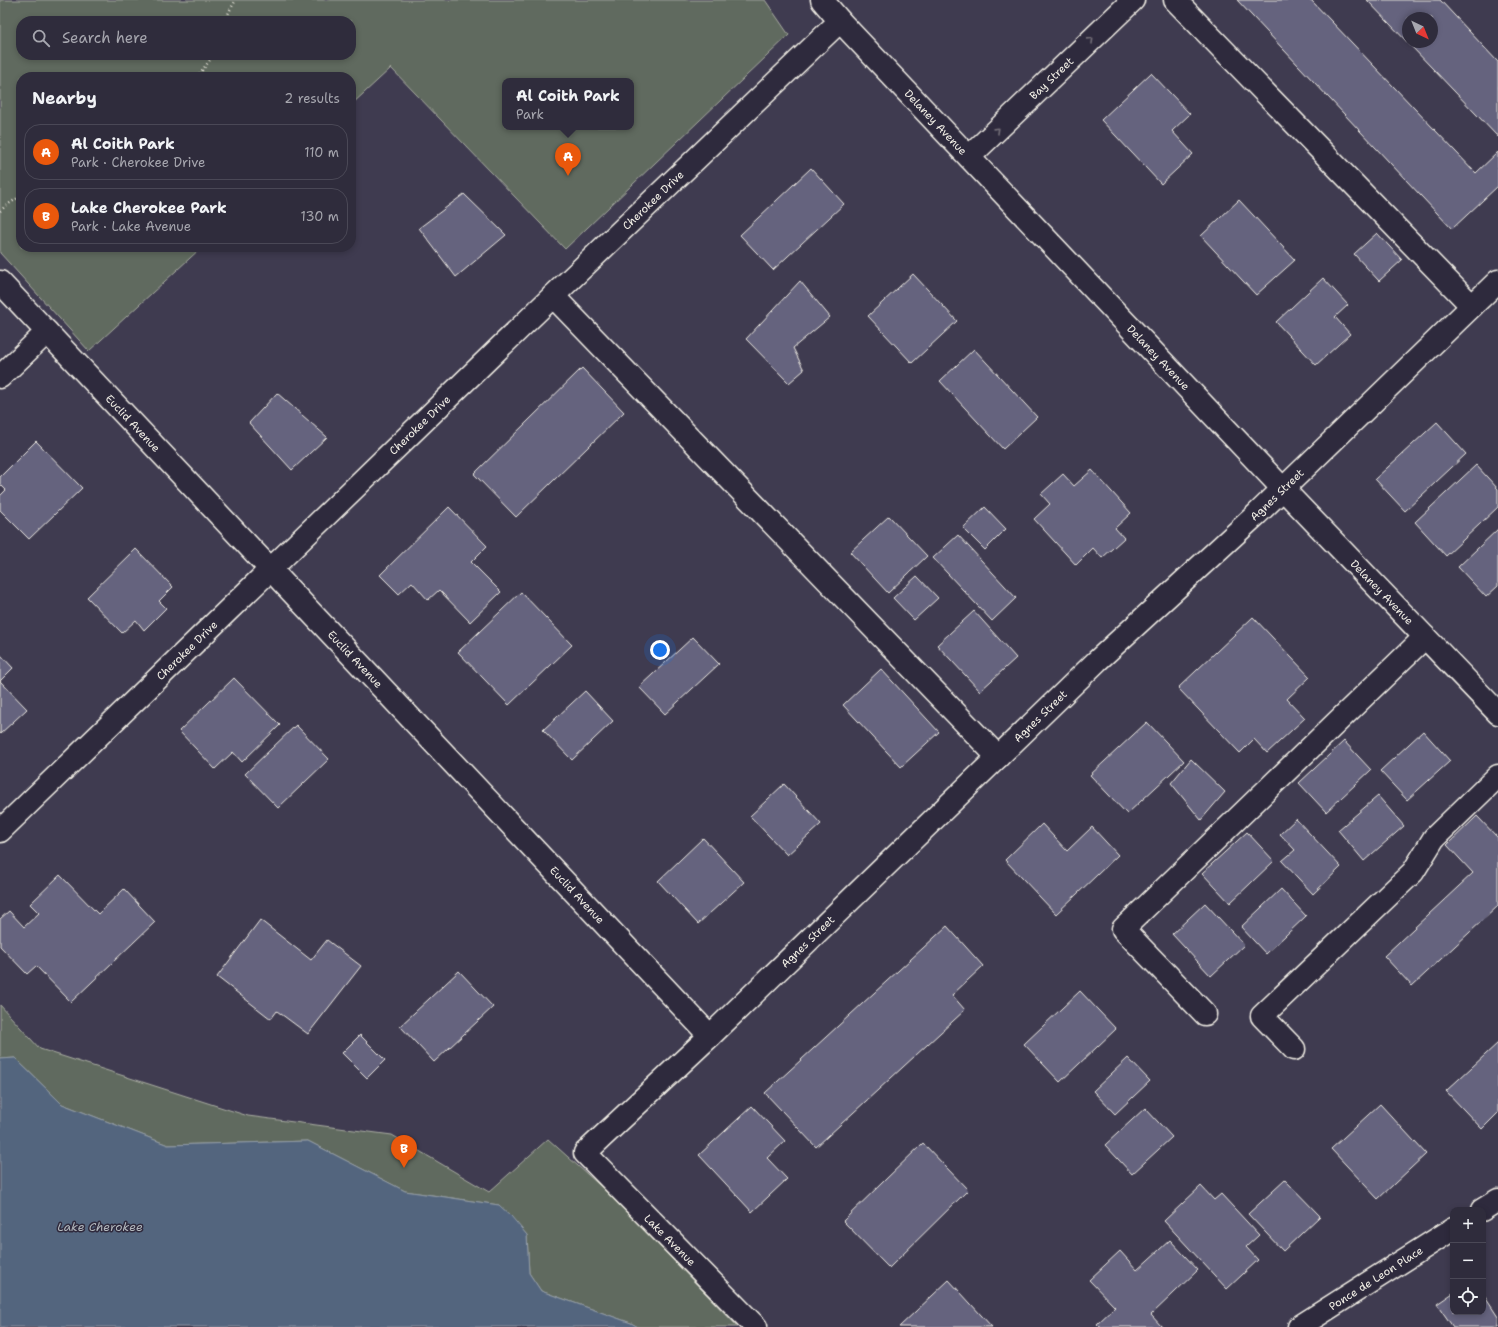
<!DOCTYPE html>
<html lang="en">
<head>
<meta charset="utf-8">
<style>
  body { margin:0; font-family:"Shantell Sans",sans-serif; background:#3b3847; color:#f1f3f6 }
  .controls { position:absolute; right:12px; bottom:12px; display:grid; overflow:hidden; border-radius:8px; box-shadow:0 2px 6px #0003 }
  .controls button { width:36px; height:36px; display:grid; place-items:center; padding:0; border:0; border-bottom:1px solid #4a4856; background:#2f2c3c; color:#f1f3f6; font:20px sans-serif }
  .compass { position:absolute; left:1402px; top:12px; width:36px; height:36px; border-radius:50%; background:#2f2c3c; box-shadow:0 2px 6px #0003; rotate:137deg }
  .you { position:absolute; left:660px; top:650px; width:14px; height:14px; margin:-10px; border:3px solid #fff; border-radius:50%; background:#1a73e8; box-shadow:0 0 0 6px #1a73e833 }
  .badge { display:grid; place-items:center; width:26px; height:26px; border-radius:50%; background:#ea580c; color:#fff; font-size:13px; font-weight:700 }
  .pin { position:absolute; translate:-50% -33px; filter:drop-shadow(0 1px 2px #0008) }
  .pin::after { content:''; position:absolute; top:21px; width:14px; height:12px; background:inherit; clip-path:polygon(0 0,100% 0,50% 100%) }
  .popup { position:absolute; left:502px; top:78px; width:132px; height:52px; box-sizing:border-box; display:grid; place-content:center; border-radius:8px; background:#2f2c3c; filter:drop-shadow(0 1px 3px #0005); font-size:13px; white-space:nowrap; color:#a7a7af }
  .popup b { font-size:15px; color:#f1f3f6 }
  .popup::after { content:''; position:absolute; left:50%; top:100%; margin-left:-8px; border:8px solid transparent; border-top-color:#2f2c3c }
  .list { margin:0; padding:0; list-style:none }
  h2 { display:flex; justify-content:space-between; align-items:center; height:52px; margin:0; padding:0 16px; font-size:17px }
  h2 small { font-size:13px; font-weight:400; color:#a7a7af }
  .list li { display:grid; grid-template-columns:26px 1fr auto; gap:12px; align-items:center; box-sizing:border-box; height:56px; margin:0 8px 8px; padding:0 8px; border:1px solid #4a4856; border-radius:16px }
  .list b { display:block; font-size:15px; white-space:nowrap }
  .list p { margin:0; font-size:13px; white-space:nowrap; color:#a7a7af }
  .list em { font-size:13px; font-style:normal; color:#a7a7af }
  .icon { flex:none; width:22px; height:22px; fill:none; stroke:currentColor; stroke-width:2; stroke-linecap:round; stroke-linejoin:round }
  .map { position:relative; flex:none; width:1498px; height:1327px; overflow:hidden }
  .search { position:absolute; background:#2f2c3c; box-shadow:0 2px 6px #0003; left:16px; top:16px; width:340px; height:44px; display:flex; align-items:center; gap:10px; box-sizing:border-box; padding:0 14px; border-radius:16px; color:#a7a7af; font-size:15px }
  .panel { position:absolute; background:#2f2c3c; box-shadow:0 2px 6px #0003; left:16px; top:72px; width:340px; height:180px; border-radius:16px }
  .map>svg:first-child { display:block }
</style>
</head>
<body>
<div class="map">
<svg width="1498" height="1327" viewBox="0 0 1498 1327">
  <rect width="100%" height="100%" fill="#3f3b50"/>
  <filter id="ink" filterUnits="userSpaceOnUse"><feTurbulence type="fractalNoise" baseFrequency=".025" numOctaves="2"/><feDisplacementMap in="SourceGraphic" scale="8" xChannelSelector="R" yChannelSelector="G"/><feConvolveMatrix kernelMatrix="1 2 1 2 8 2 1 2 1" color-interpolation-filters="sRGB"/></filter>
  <g filter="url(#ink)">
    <path fill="#616a5e" stroke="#aaaea3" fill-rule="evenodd" d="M0,0H765L789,35L565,249L391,68L351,105V77H21V247H202L89,351L0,253ZM21,21H351V55H21ZM505,81H631V127H505Z
      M0,1005L40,1049L248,1116L392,1135L489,1192L548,1139L607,1192L738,1327H638L631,1323L541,1291L529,1273L527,1235L499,1205L405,1191L308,1141L168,1145L62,1104L15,1058L0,1059Z"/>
    <path fill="#53657e" stroke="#939da8" d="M15,1058L62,1104L168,1145L308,1141L405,1191L499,1205L511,1216L527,1235L529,1273L541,1291L631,1323L638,1327H0V1059Z"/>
    <path fill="#65637e" stroke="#f4f1e8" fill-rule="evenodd" d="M1237,0H1311L1476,173L1498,152V186L1452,229Z
      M1367,0H1440L1498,62V137ZM1408,18H1432V42H1408Z
      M1151,73L1190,114L1172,131L1193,154L1161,184L1101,120Z
      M811,168L844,204L773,270L740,235Z
      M464,194L506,235L456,277L419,228Z
      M1239,200L1295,260L1256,295L1201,236Z
      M1377,233L1402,260L1379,281L1354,254Z
      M913,274L957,321L912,363L868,316Z
      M1323,278L1348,305L1335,317L1350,334L1316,365L1276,322Z
      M800,281L830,317L793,348L804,370L789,383L746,339Z
      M974,349L1037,417L1003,449L940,381Z
      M582,368L624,412L516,517L474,474Z
      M277,393L327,437L292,470L249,423Z
      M1437,422L1466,454L1405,511L1375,479Z
      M36,441L82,488L29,539L0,510V496L6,490L0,484V477Z
      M1476,465L1498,489V507L1446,556L1415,522Z
      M1092,470L1131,513L1115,528L1124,538L1102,558L1093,548L1076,565L1034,519L1050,504L1041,494L1063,474L1074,486Z
      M449,507L487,546L471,562L501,592L470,622L439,590L428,600L412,582L399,594L380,575Z
      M985,507L1006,529L985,550L963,528Z
      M889,516L927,556L888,593L850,552Z
      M1498,529V586L1486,597L1458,567Z
      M958,535L1016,598L992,621L933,558Z
      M136,549L173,587L159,601L166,608L144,630L136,620L122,633L87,597Z
      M917,576L938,598L914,620L893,598Z
      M521,592L572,645L509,705L458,652Z
      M974,611L1016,658L980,691L937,645Z
      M1253,617L1310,677L1287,699L1305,718L1267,753L1254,739L1240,753L1178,688Z
      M693,637L719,664L665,714L639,687Z
      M0,654L13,668L0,681L27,709L0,734Z
      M881,669L939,732L901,767L843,705Z
      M234,678L280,725L242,762L233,752L215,769L179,731Z
      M585,691L613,721L572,760L543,730Z
      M1147,722L1184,761L1127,814L1090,775Z
      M296,725L329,759L278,808L245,774Z
      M1423,731L1450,761L1407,800L1380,771Z
      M1344,741L1371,770L1326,812L1299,783Z
      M1191,759L1225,792L1201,820L1171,783Z
      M784,784L821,824L787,855L750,816Z
      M1378,796L1404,826L1364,861L1338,830Z
      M1477,816L1498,838V906L1412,986L1384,956L1473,873L1447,845Z
      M1296,819L1341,867L1313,894L1282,861L1295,850L1280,834Z
      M1042,824L1067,851L1092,827L1118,855L1056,914L1005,860Z
      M1247,832L1274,861L1230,903L1202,873Z
      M703,838L744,882L698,924L658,881Z
      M60,875L98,914L124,889L155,922L71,1002L36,966L27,974L0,946V919L9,911L24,927L39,913L30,904Z
      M1281,889L1306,916L1266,954L1241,927Z
      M1205,903L1244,945L1211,976L1172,934Z
      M260,920L311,960L327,940L361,966L308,1034L277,1011L271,1019L217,977Z
      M947,926L983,966L952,995L965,1010L816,1147L765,1093Z
      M459,971L493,1007L434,1062L400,1026Z
      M1080,991L1116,1029L1060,1082L1024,1044Z
      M360,1035L385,1060L367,1078L342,1053Z
      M1498,1043V1113L1482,1129L1446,1091Z
      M1128,1058L1150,1081L1115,1114L1093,1091Z
      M1380,1104L1426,1154L1378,1199L1331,1149Z
      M752,1106L785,1141L767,1158L787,1179L752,1212L699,1155Z
      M1145,1108L1172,1137L1132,1174L1105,1145Z
      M923,1143L968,1190L889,1268L843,1221Z
      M1285,1180L1320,1216L1283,1251L1248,1214Z
      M1201,1186L1214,1200L1221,1194L1259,1235L1246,1247L1258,1260L1227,1289L1164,1221Z
      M1170,1240L1198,1270L1151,1315L1162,1327H1100L1097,1324L1115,1307L1089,1280L1120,1251L1137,1270Z
      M949,1280L992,1327H899Z
      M1453,1293V1312H1483V1294L1498,1317V1327H1453L1437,1304Z"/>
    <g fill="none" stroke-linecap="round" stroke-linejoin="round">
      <defs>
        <g id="minor">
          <path id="s1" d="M822,0L840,21L1283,489L1498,713"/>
          <path d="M1175,0L1472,306"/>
          <path id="s2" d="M969,157L1133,0"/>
          <path id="s3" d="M0,282L710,1036"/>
          <path d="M553,296L998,757"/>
          <path d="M0,377L47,332"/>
          <path id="s4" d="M0,831L553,296L840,21"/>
          <path d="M1205,1014L1123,929L1425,637"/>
          <path d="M1294,1049L1262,1016L1413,872L1434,838L1498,776"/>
          <path d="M1482,1210L1498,1200"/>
          <path id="s5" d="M756,1327L585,1153L710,1036L1097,661L1257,514L1498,281"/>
          <path id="s6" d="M1299,1327L1453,1229"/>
        </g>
      </defs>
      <use href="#minor" stroke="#f4f1e8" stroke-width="25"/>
      <path stroke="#f4f1e8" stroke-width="2.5" stroke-dasharray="1 3" stroke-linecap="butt" d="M225,21L230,10L236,0
        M197,77L210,60L212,55
        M0,211L7,205L21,196"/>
      <use href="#minor" stroke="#2f2a3d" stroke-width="22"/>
    </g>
    <defs><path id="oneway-chevron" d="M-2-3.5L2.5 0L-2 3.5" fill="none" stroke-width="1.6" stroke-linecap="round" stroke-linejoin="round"/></defs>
    <g stroke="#747079">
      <use href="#oneway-chevron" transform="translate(1091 40) rotate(-44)"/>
      <use href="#oneway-chevron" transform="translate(997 130) rotate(-44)"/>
    </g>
  </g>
  <g text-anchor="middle" stroke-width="3" stroke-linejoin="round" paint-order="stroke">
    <g font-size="11" fill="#f4f1e8" stroke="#2f2a3d">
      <text dy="4" stroke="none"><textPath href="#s2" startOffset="114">Bay Street</textPath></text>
      <text dy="4" stroke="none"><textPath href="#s1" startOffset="167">Delaney Avenue</textPath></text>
      <text dy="4" stroke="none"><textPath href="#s4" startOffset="908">Cherokee Drive</textPath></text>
      <text dy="4" stroke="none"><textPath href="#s1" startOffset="491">Delaney Avenue</textPath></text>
      <text dy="4" stroke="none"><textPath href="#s3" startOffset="194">Euclid Avenue</textPath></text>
      <text dy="4" stroke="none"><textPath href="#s4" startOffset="584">Cherokee Drive</textPath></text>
      <text dy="4" stroke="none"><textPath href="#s5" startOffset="1199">Agnes Street</textPath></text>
      <text dy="4" stroke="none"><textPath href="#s1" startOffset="815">Delaney Avenue</textPath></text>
      <text dy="4" stroke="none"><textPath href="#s4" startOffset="260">Cherokee Drive</textPath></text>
      <text dy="4" stroke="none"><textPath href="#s3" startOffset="518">Euclid Avenue</textPath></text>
      <text dy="4" stroke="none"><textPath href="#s5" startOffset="875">Agnes Street</textPath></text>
      <text dy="4" stroke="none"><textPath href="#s3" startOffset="842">Euclid Avenue</textPath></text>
      <text dy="4" stroke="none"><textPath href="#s5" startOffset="551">Agnes Street</textPath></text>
      <text transform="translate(670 1240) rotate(45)" y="4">Lake Avenue</text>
      <text dy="4" stroke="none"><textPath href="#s6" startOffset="91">Ponce de Leon Place</textPath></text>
    </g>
    <g font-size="12" font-style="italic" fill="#b4b9be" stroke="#2f2a3d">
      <text x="100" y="1231">Lake Cherokee</text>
    </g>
  </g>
</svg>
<div class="controls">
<button>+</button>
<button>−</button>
<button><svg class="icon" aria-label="locate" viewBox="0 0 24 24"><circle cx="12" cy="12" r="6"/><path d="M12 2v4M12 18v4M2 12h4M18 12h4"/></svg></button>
</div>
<svg class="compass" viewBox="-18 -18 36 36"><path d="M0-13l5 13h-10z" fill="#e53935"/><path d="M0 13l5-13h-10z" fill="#a7a7af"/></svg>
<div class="you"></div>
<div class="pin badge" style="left:568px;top:176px">A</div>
<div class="popup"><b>Al Coith Park</b>Park</div>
<div class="pin badge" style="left:404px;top:1168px">B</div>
<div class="search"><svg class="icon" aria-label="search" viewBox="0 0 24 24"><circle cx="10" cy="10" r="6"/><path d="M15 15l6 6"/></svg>Search here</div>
<section class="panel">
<h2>Nearby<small>2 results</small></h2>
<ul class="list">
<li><span class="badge">A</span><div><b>Al Coith Park</b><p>Park · Cherokee Drive</p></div><em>110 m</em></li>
<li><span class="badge">B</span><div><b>Lake Cherokee Park</b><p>Park · Lake Avenue</p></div><em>130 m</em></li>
</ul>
</section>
</div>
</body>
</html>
